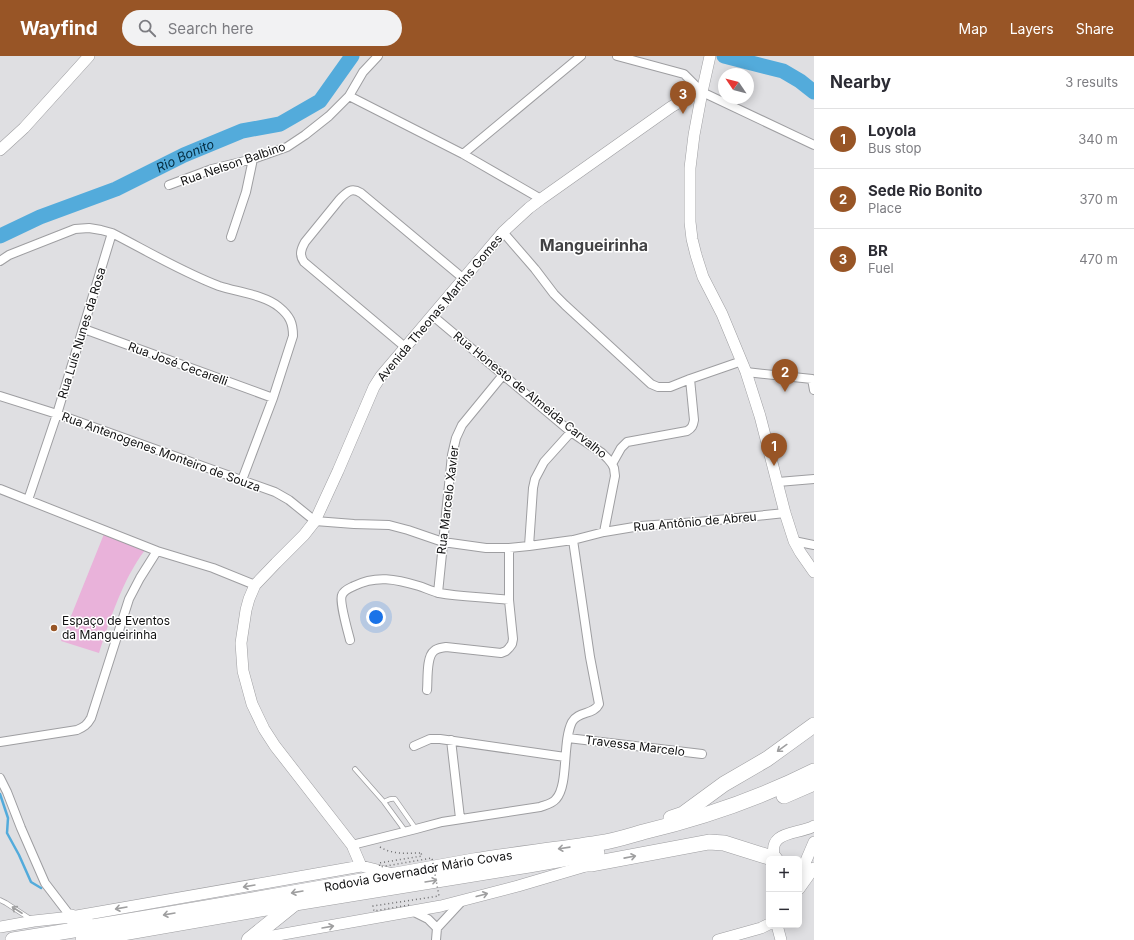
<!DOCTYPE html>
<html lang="en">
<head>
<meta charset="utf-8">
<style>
  body { margin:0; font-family:Inter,sans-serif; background:#f2f2f3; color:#2b2b33 }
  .controls { position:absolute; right:12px; bottom:12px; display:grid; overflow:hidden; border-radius:6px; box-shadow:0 2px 10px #0003 }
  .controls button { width:36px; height:36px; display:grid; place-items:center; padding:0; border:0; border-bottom:1px solid #e1e1e2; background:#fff; color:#2b2b33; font:20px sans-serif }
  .compass { position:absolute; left:718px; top:12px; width:36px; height:36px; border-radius:50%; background:#fff; box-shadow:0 2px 10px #0003; rotate:305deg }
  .you { position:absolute; left:376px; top:561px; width:14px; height:14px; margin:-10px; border:3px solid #fff; border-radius:50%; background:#1a73e8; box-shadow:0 0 0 6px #1a73e833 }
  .badge { display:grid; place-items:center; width:26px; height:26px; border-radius:50%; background:#985526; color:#fff; font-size:13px; font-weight:700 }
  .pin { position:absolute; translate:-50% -33px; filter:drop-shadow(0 1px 2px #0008) }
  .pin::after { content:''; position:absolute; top:21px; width:14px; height:12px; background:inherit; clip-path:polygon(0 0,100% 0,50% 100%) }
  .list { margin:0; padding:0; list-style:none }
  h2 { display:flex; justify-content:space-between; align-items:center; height:52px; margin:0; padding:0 16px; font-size:17px }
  h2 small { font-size:13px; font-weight:400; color:#7c7c81 }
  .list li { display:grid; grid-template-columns:26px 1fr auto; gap:12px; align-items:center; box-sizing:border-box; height:60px; padding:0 16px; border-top:1px solid #e1e1e2 }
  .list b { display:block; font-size:15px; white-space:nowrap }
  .list p { margin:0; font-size:13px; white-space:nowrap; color:#7c7c81 }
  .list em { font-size:13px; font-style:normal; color:#7c7c81 }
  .icon { flex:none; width:22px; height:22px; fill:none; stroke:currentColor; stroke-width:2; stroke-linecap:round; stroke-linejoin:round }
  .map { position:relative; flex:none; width:814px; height:884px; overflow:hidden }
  header { display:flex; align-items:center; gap:24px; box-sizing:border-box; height:56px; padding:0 20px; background:#985526; color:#fff }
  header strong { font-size:19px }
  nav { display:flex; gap:22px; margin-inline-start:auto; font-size:14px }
  .search { width:280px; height:36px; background:#f2f2f3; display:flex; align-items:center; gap:10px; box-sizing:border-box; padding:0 14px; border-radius:22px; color:#7c7c81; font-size:15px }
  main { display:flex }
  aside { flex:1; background:#fff }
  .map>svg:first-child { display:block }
</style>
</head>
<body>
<header>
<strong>Wayfind</strong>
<div class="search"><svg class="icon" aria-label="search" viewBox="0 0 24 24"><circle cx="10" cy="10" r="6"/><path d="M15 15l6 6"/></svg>Search here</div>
<nav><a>Map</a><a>Layers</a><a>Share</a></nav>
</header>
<main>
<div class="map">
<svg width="814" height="884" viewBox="0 0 814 884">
  <rect width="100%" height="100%" fill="#dfdfe2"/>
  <path fill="#e9b2da" d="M104,478L145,494C122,525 111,561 99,597L61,585Z"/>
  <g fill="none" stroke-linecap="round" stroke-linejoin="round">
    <path stroke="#53abdb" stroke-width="2.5" d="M0,738L8,762L7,777L19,799L31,826L41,832"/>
    <g stroke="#53abdb" stroke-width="15">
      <path d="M724,0L783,15L800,25L814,36"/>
      <path id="s1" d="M0,180L40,161L116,133L184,99L242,75L280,68L320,45L352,0"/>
    </g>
    <defs>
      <path id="lane" d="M355,713L384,746L406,776
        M384,746C388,744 390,742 395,743L416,773
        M0,844L6,847L32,864"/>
      <path id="street" d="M617,0L684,18L702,36L814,89
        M349,40L463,98L541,143
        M463,98L581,0
        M169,129L212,113L253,103L287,91L305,79L329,60L349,40L363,16L378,0
        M503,176L535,213L554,238L565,249L651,328L658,331H670L690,323L742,305
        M231,181L246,136L253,103
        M0,205L9,199L75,173L89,172L101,174L112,177C147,195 182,216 219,230C237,236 265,239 279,251C290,260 293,267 293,280L273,342L242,424
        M433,260L571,376L602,397L608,403L612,408L614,412L615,420L604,476
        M84,273L273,342
        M405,291L304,206C299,199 301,193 305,186L340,143C347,136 351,131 361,137L464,223
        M746,316L812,323L814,334
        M0,340L57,358L275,436L289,444L315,465L354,468L389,469L408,474L443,486L486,492H509L529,490L573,484L604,476L640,470L698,466L785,457
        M612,408L621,392L627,386L687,375C692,372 693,370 694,364L690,323
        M778,426L814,423
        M0,433L157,495
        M28,444L57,358L112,177
        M794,485L814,489
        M529,490L533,432L535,423L544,406L571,376
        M438,537L452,399L456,382L462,369L503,319
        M350,584C348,576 339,545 342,539C344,534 350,532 354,530C376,519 396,523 419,530C425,532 432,535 439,537C461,541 486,541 509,544
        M427,634C428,624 426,601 434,595C437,592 441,592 446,591L501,597L506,595L509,592L512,588L513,583L509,544V492
        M568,682L702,698
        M451,684L460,762
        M0,686L77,674C84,671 87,669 91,662L129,543L140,522L157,495L213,512L255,529
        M414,690L430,683H440L565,701
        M0,722L7,736L21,772L45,827L71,861
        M352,789L416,773L442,766L540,751C545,749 552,748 556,743C569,729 562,685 572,666C578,655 594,659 599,648L590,601L573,484
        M414,856L428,863L437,872
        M436,884L437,872L462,845"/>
      <path id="secondary" d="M710,0L702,36L694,79L690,112V166L692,183L696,199L703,221L722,258L746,316L760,360L785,457L794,485L800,496L814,516
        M0,94L24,72L89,0
        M775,803C766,774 798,779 814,770
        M361,810L352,789L275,690L264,673L252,648L243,615L241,587L246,554L249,543L255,529L276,507L304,479L315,465L338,415L374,331L381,320L503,176L529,152L541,143L671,51L690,40L702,36
        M799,821L814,786
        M799,833L814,812
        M777,869L781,884
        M0,871L34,865L71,861L361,810L393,818
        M250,884L441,850L518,830L589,809
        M718,884L761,872L769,868"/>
      <g id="highway">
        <path d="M784,740L814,727"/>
        <path d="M671,762L683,758L724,728L767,703L814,669"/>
        <path d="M581,808H592L709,786L724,787L775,803"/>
        <path d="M71,861L91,871"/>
        <path id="s2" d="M13,884C166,859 320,833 473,805C515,798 557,794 599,787C614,785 629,780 643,776C702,762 760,742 814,715"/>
        <path d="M83,884L295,847L529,809L597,797"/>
        <path d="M249,884L295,847"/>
      </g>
    </defs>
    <use href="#lane" stroke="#9e9ea1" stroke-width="5.5"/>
    <use href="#street" stroke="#9e9ea1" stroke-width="10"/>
    <use href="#secondary" stroke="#9e9ea1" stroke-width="12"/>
    <use href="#highway" stroke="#9e9ea1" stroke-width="16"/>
    <path stroke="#6e6e70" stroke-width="1.5" stroke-dasharray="1 3" stroke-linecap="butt" d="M380,791C393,799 407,797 421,797"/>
    <use href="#lane" stroke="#fff" stroke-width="4"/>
    <use href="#street" stroke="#fff" stroke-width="8"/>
    <use href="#secondary" stroke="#fff" stroke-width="11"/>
    <use href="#highway" stroke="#fff" stroke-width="15"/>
    <path stroke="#6e6e70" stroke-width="1.5" stroke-dasharray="1 3" stroke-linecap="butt" d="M409,849L374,855L373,850L439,840L432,802L380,811L379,807L422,800L421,797"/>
  </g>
  <defs><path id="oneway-shaft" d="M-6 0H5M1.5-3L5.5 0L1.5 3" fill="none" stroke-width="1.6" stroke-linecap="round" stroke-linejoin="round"/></defs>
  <g stroke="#9f9fa0">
    <use href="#oneway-shaft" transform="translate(782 692) rotate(144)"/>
    <use href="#oneway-shaft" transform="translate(564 792) rotate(172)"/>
    <use href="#oneway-shaft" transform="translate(630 801) rotate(-11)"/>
    <use href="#oneway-shaft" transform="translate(431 825) rotate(-9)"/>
    <use href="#oneway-shaft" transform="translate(249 830) rotate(170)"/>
    <use href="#oneway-shaft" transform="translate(297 836) rotate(170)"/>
    <use href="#oneway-shaft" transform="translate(482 839) rotate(-15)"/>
    <use href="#oneway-shaft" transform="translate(121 852) rotate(170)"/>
    <use href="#oneway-shaft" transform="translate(17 854) rotate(-147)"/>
    <use href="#oneway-shaft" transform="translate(169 858) rotate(170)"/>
    <use href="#oneway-shaft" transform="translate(328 871) rotate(-10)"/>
  </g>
  <circle fill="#985526" stroke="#fff" stroke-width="1.5" cx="54" cy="572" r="4"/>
  <g text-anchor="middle" stroke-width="3" stroke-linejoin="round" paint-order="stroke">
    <g font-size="12" fill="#101011" stroke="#fff">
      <text transform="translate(233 108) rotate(-19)" y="4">Rua Nelson Balbino</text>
      <text transform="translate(440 252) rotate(-50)" y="4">Avenida Theonas Martins Gomes</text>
      <text transform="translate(82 277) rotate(-73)" y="4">Rua Luís Nunes da Rosa</text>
      <text transform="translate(178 308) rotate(20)" y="4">Rua José Cecarelli</text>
      <text transform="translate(530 339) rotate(39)" y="4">Rua Honesto de Almeida Carvalho</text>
      <text transform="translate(161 396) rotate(20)" y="4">Rua Antenogenes Monteiro de Souza</text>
      <text transform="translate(448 444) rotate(-83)" y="4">Rua Marcelo Xavier</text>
      <text transform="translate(695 466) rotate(-5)" y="4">Rua Antônio de Abreu</text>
      <text transform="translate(635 690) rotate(7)" y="4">Travessa Marcelo</text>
      <text dy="4" stroke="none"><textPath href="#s2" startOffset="411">Rodovia Governador Mário Covas</textPath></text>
    </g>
    <g font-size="12" fill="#101011" stroke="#fff" text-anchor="start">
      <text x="62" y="569">Espaço de Eventos<tspan x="62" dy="14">da Mangueirinha</tspan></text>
    </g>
    <g font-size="13" font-style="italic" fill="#042d41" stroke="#fff">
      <text dy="5" stroke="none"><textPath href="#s1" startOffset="202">Rio Bonito</textPath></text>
    </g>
    <g font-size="16" font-weight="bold" fill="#424244" stroke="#fff">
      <text x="594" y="195">Mangueirinha</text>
    </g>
  </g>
</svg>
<div class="controls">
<button>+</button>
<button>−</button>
</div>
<svg class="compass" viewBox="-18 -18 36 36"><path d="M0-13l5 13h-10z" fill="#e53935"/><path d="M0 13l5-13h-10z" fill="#7c7c81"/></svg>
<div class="you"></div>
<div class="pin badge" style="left:774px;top:410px">1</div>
<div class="pin badge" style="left:785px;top:336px">2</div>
<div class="pin badge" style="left:683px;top:58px">3</div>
</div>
<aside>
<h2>Nearby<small>3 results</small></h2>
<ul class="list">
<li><span class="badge">1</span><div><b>Loyola</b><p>Bus stop</p></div><em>340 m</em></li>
<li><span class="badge">2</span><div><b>Sede Rio Bonito</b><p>Place</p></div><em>370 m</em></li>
<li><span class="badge">3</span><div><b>BR</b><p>Fuel</p></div><em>470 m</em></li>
</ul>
</aside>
</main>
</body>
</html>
